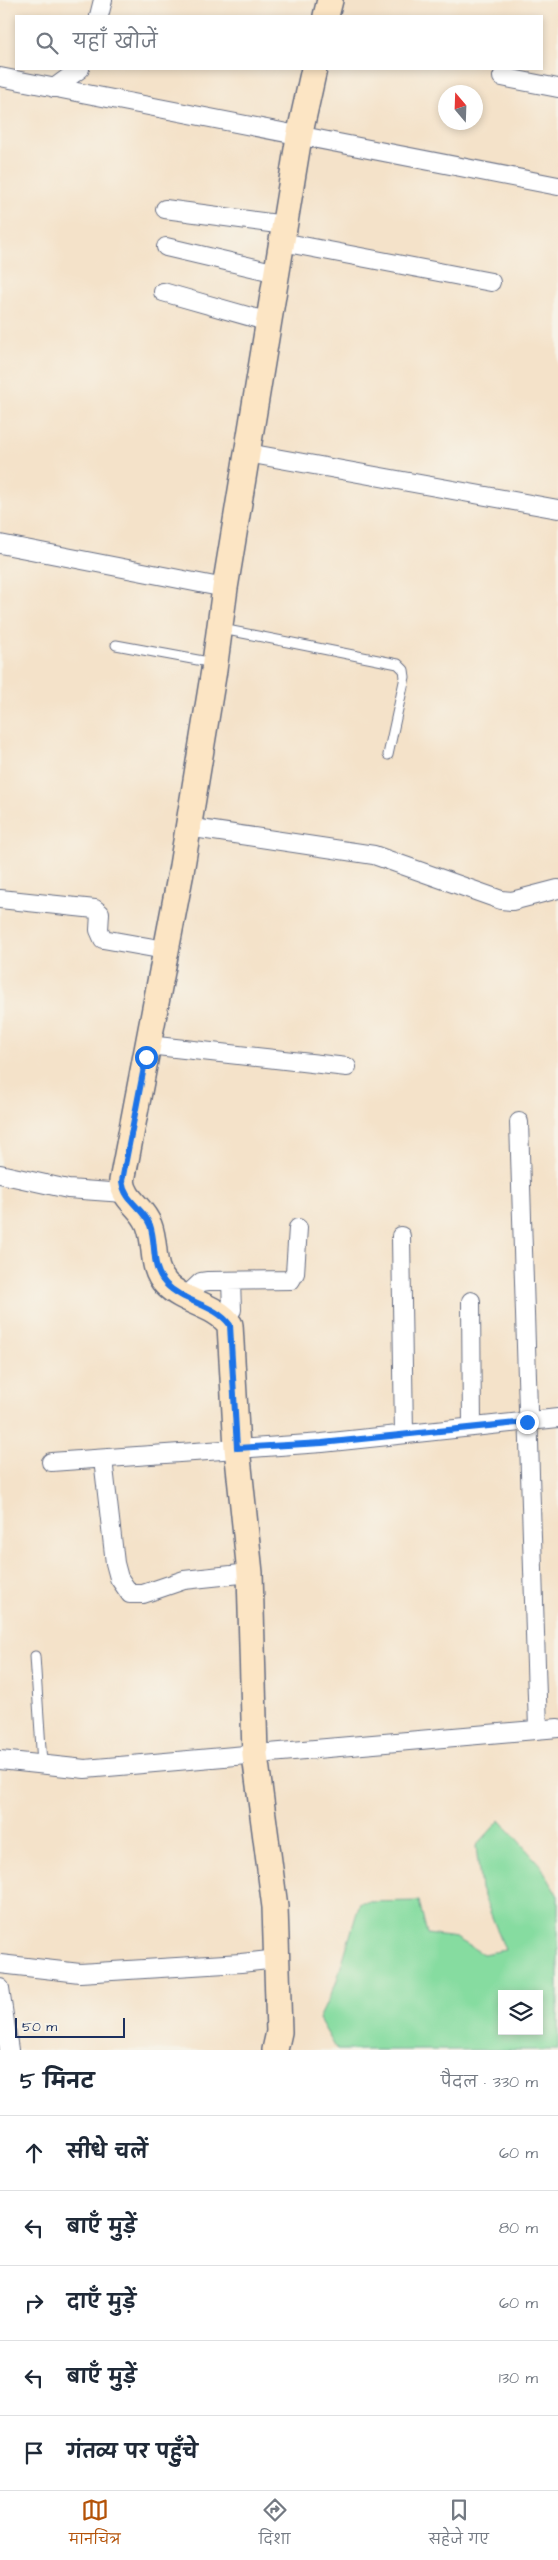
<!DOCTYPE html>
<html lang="hi">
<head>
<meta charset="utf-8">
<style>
  body { margin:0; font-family:"Architects Daughter","Playpen Sans Deva",sans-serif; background:#f6f6f7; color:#1f2937 }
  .controls { position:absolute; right:15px; bottom:15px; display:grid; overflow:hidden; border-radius:0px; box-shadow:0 2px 8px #0003 }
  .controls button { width:45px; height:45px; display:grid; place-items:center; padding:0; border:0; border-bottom:1px solid #e0e1e3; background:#fff; color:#1f2937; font:25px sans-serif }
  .compass { position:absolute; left:438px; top:85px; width:45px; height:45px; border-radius:50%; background:#fff; box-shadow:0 2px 8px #0003; rotate:341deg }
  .scale { position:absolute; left:15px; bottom:12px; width:110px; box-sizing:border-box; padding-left:5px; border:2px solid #1b2f5e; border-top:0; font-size:14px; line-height:18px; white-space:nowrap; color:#1b2f5e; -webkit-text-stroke:4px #f7f3e8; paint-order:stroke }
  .stop { position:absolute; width:15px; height:15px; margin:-11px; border:4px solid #1a73e8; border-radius:50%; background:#fff }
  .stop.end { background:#1a73e8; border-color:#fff; box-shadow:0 1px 5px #0008 }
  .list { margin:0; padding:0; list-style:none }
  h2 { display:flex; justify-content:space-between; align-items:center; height:65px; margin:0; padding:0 20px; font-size:21px }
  h2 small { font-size:16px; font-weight:400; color:#747a83 }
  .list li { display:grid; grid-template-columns:32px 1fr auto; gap:15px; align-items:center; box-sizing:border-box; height:75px; padding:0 20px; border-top:1px solid #e0e1e3 }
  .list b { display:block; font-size:19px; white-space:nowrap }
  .list em { font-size:16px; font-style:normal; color:#747a83 }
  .icon { flex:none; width:28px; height:28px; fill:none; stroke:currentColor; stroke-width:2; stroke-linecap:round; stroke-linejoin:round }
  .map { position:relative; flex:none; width:558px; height:2050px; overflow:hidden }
  .search { position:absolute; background:#fff; box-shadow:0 2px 8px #0003; left:15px; right:15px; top:15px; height:55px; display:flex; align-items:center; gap:12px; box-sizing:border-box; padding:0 18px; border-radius:0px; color:#747a83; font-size:19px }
  .sheet { height:440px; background:#fff }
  nav { display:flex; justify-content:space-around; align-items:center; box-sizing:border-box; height:70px; border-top:1px solid #e0e1e3; background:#fff; font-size:14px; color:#747a83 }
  nav a { display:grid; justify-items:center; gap:2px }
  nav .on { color:#b45309 }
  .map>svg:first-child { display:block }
</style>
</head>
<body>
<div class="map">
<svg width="558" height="2050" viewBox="0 0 558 2050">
  <rect width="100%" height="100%" fill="#f7f3e8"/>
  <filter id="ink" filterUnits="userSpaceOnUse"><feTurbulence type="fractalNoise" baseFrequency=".02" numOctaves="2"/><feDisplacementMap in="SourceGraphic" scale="10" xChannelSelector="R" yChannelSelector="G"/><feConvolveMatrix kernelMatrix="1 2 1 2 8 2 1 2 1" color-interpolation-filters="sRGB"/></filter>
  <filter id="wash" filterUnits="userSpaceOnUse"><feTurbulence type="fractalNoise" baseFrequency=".0096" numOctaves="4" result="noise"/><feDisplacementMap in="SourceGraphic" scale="20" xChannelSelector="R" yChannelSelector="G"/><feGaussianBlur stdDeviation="1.12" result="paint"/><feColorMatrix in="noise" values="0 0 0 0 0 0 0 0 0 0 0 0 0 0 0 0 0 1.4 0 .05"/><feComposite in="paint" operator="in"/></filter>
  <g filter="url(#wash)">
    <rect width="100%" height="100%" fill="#f4e2c9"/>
    <path fill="#86dca0" stroke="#50867f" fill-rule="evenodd" d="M500,1820L541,1866L558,1896V2050H337L319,2019L336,1983L360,1902L419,1901L427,1934L456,1938L483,1954L505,1950L481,1889L476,1846ZM502,1994H539V2031H502Z"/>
  </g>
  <g filter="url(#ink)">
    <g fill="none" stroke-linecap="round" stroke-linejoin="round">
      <defs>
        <path id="lane" d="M222,629L398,664L404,670L405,677L388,755
          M116,645L214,663
          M35,1656L42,1764"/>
        <path id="street" d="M99,16L103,0
          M0,77L558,186
          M502,77L558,88
          M54,88L80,69
          M165,209L285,225
          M282,242L491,282
          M166,247L277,273
          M163,292L269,322
          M248,453L558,509
          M0,544L225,588
          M187,827L374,855L501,900L512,901L558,889
          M0,899L95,909L100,913L99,930L103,939L165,950
          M148,1045L347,1067
          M519,1122L538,1729
          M0,1174L68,1189L124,1193
          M401,1236L404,1434
          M184,1298L201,1282L208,1281L291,1280L295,1273L298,1228
          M471,1301L472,1427
          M223,1315L228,1314L232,1310L231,1281
          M103,1459L115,1563L119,1578L130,1594H143L184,1580L250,1573
          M51,1462L322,1443L558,1418
          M0,1760L85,1769L558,1728
          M0,1964L80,1973L241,1963L278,1959
          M0,1988L9,2050"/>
        <path id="secondary" d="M326,16L330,0
          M275,2050L279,2032L275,1907L255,1755L250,1573L237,1448L230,1325C215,1304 184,1303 166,1284C150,1267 157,1245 149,1225C142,1206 125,1202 122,1181L181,872L214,670L225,588L299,137L314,69"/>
      </defs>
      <use href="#lane" stroke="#676e83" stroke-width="11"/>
      <use href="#street" stroke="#676e83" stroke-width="20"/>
      <use href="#secondary" stroke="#676e83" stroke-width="28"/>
      <use href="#lane" stroke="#fff" stroke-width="9"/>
      <use href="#street" stroke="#fff" stroke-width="18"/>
      <use href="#secondary" stroke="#fce5c4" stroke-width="25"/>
    </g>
  </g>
  <g fill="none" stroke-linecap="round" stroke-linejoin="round" filter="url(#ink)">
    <path stroke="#1a73e8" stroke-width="6" d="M146,1057L122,1181C125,1203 142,1206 150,1225C157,1245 150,1267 166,1284C184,1303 215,1304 230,1325L237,1448L322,1443L527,1422"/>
  </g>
</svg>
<div class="controls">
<button><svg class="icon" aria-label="layers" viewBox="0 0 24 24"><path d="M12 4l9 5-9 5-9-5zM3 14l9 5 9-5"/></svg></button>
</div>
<svg class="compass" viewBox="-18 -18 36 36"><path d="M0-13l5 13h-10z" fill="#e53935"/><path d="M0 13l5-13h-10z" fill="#747a83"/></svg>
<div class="scale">50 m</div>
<div class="stop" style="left:146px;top:1057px"></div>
<div class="stop end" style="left:527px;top:1422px"></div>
<div class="search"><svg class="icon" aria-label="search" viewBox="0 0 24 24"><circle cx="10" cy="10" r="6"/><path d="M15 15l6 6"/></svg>यहाँ खोजें</div>
</div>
<section class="sheet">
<h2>5 मिनट<small>पैदल · 330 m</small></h2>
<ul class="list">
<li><svg class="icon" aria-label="ahead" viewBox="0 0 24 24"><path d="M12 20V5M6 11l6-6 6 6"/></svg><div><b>सीधे चलें</b></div><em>60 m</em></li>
<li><svg class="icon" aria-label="left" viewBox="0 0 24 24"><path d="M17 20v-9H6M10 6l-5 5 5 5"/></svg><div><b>बाएँ मुड़ें</b></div><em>80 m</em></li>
<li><svg class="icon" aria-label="right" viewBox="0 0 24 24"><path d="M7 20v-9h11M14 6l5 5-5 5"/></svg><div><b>दाएँ मुड़ें</b></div><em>60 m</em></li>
<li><svg class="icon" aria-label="left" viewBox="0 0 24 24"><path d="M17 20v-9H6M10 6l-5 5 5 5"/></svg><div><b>बाएँ मुड़ें</b></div><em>130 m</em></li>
<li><svg class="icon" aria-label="arrive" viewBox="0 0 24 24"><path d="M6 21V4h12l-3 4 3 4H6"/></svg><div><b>गंतव्य पर पहुँचे</b></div></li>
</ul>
</section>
<nav>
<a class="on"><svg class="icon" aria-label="map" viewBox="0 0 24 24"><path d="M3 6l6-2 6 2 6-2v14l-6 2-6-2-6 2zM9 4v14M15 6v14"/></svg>मानचित्र</a>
<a><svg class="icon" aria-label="directions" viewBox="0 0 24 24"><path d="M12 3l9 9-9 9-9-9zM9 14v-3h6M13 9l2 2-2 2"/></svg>दिशा</a>
<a><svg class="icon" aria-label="saved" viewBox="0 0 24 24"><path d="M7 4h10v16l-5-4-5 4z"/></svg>सहेजे गए</a>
</nav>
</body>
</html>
